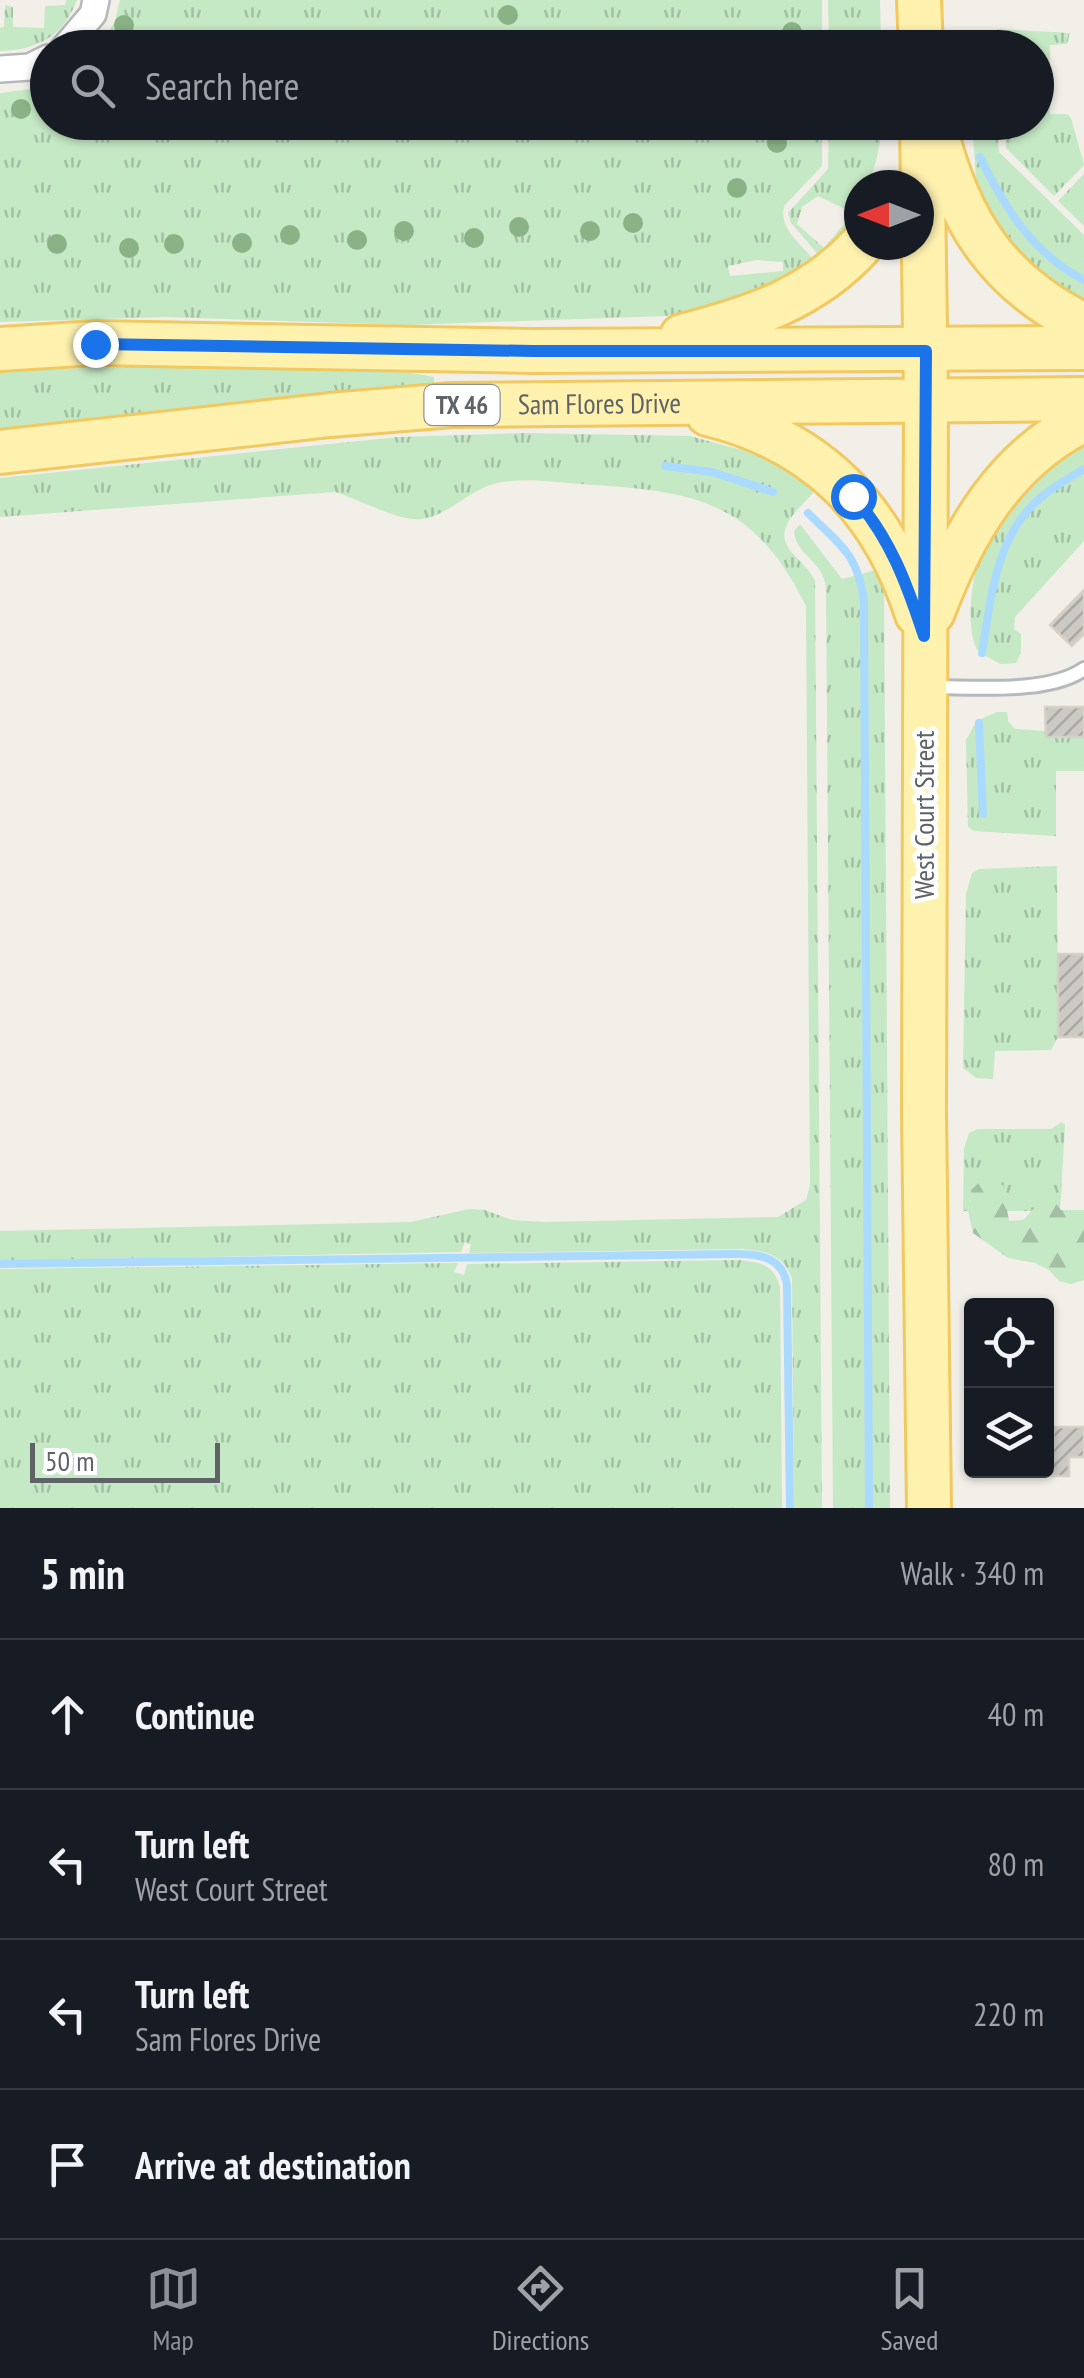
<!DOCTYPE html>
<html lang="en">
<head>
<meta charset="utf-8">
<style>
  body { margin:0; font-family:"PT Sans Narrow",sans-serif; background:#242831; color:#f1f3f6 }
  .controls { position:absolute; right:30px; bottom:30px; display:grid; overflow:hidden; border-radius:10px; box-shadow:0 2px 8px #0004 }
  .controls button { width:90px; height:90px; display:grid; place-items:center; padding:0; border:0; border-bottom:2px solid #363941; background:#171b24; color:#f1f3f6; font:50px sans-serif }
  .compass { position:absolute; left:844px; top:170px; width:90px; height:90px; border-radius:50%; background:#171b24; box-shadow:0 2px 8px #0004; rotate:270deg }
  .scale { position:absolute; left:30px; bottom:25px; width:190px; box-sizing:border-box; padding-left:10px; border:5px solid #5f6368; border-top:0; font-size:28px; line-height:35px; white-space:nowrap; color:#5f6368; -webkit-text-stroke:8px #fff; paint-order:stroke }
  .stop { position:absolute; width:30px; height:30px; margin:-22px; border:8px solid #1a73e8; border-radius:50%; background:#fff }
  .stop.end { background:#1a73e8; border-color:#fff; box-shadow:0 2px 10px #0008 }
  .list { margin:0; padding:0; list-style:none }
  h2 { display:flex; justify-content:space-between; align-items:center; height:130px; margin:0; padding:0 40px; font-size:42px }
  h2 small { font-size:32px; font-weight:400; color:#9ea1a6 }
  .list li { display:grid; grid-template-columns:65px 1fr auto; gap:30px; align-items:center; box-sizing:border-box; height:150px; padding:0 40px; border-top:2px solid #363941 }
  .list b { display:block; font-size:38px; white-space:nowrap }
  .list p { margin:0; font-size:32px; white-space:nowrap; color:#9ea1a6 }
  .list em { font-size:32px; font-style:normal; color:#9ea1a6 }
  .icon { flex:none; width:55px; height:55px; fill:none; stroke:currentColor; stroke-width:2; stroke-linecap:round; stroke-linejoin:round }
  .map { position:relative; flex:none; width:1084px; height:1508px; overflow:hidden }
  .search { position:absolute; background:#171b24; box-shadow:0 2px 8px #0004; left:30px; right:30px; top:30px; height:110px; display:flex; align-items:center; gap:25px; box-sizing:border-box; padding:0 35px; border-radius:55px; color:#9ea1a6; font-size:38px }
  .sheet { height:730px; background:#171b24 }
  nav { display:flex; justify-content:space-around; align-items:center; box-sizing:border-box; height:140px; border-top:2px solid #363941; background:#171b24; font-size:28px; color:#9ea1a6 }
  nav a { display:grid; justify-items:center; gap:5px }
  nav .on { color:#8c9099 }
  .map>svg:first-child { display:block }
</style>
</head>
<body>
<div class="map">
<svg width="1084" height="1508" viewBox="0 0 1084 1508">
  <defs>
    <pattern id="grass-tufts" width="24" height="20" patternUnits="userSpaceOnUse" patternTransform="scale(2.5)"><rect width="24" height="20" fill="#c5e8c5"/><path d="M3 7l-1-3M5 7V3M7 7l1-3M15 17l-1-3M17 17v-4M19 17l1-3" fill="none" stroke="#a3c0a4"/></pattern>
    <pattern id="forest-firs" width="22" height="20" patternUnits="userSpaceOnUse" patternTransform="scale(2.5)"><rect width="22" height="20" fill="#c5e8c5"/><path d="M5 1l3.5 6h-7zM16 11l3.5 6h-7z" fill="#a3c0a4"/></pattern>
    <pattern id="building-hatch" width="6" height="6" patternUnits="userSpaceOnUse" patternTransform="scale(2.5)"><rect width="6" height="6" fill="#cccac5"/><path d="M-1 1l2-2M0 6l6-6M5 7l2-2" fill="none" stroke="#a9a8a4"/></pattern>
  </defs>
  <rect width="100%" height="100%" fill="#f1efe8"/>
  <path fill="url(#grass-tufts)" fill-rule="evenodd" d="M66,0H77C63,36 38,50 0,51V28L4,27L5,5L13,7V27L44,28L45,6L65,5Z
    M120,0H822V47H100L115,21Z
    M828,0H880L881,47H829Z
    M997,29L1070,33L1067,44L1050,45V114H1067L1071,118L1084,165L1054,196L1006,148L1004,123L1036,122V48L998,47Z
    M47,87L48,122L822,123V166L784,206C779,228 798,241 811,257V266C766,294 718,311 665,316L405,325L164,317L0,322V93ZM757,260L783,262V271L730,276L728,266Z
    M829,123H881C881,146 876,164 868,185H859V216L825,254L817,253L791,223L788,213L828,169ZM818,196L853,213L824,248L797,224L802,207Z
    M972,123H997L999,152L1084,235V307L1021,270L977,194Z
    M1084,174V226L1058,201Z
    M215,364L400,371L434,377V386L0,432V371Z
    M523,433L690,436L756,454L811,484L813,493C796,512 770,531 794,555C802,564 810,570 815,581L822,1508H794L792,1279C784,1254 765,1251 742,1249L469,1253L471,1245L465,1242L461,1252L0,1261V1231L411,1222L469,1209L485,1210L512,1220L545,1222L778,1217L806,1200L810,1185L806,606C753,498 692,491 581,484C552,482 518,476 490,485C467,493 446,516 422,519C399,522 359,499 335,492L0,517V478L398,437Z
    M1084,437V541L1015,617L1014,629L1021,634V653L1016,663L1000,664L984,655V648L977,650C960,614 979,541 1001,508C1012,491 1065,453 1084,437Z
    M800,524L842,579L880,569L884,589L890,1508H833L826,589C825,562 796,556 794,531Z
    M997,712H1007L1008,721L1015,729L1046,731V737H1084V771H1056V836L974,831L968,827L966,740L976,722L981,724V719Z
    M1057,866L1058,1037L1051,1050L995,1051L993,1079L976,1078L963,1068L966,894L972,873L979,869Z
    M1062,1122L1065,1125L1060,1211H1005L1003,1185L971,1190L968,1211H963L964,1149L969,1133L978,1129H1051Z
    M737,1260C760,1262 773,1263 780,1287L782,1508H0V1269L458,1263L454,1272L464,1275L467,1264Z"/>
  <path fill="url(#forest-firs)" d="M981,1181L1003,1185L1009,1221L1023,1220L1041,1201L1053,1200L1061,1210H1084V1280L1071,1284L1059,1281L1049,1270L1035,1263L1008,1258L973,1233L968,1211L971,1190Z"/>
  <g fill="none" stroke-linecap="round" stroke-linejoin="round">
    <path stroke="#aadaff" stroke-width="8" d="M980,157C1005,208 1032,253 1084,280
      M665,466L712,472L773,492
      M808,513C840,545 859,554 864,603L869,1508
      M982,653C991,597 996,532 1044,495C1056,485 1071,477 1084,469
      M979,723L983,814
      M0,1264L737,1254C761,1254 783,1258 787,1285L790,1508"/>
  </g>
  <path fill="url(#building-hatch)" stroke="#d6d1c6" stroke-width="2.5" d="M1084,590V634L1072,646L1050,625Z
    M1045,707H1084V737H1046Z
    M1058,954H1084V1037H1058Z
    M1053,1427H1084V1457H1069V1476H1045L1046,1447H1054Z"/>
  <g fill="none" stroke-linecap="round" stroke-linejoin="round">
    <defs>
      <path id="lane" d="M932,687C975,687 1049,694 1084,669"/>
      <path id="street" d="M64,48L93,14L96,0
        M0,69L30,67L48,58"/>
      <g id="primary">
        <path d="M919,0L921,48"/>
        <path d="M922,122L926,400L924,1113L929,1508"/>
        <path d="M936,131C959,222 998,283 1084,325"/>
        <path d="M682,336C751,318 812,299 861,245"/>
        <path d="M0,349L95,343L533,351L1084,348"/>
        <path d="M708,414C818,441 883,509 917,614"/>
        <path id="s1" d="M0,452L330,415L452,405L1084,399"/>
        <path d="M933,612C963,532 1005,459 1084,420"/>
      </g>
    </defs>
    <use href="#lane" stroke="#b5b8bc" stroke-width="18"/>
    <use href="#street" stroke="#b5b8bc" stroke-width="30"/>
    <use href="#primary" stroke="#f2c960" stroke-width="48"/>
    <use href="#lane" stroke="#fff" stroke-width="12"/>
    <use href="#street" stroke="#fff" stroke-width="25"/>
    <use href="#primary" stroke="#fff2af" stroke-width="42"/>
  </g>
  <g fill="#89b387">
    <circle cx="508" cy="15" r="10"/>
    <circle cx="124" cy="25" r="10"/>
    <circle cx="792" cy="32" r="10"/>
    <circle cx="21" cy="109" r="10"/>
    <circle cx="777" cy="143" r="10"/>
    <circle cx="737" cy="188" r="10"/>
    <circle cx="633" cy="223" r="10"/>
    <circle cx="519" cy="227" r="10"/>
    <circle cx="404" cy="231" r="10"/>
    <circle cx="590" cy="231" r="10"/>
    <circle cx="290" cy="235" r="10"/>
    <circle cx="474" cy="238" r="10"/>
    <circle cx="357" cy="240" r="10"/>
    <circle cx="242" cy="243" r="10"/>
    <circle cx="57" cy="244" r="10"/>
    <circle cx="174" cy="244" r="10"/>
    <circle cx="129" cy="248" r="10"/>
  </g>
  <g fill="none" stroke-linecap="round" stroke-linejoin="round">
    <path stroke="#1a73e8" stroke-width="12" d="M95,344L533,351H926L924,636C907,584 890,537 853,496"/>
  </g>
  <g text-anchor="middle" stroke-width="9" stroke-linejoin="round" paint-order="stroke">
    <rect fill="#fff" stroke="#8f9295" stroke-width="2.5" x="424.5" y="385" width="75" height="40" rx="8"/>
    <g font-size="25" font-weight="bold" fill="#5f6368">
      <text x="462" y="414">TX 46</text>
    </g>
    <g font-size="28" fill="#5f6368" stroke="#fff">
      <text dy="10" stroke="none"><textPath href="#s1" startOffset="602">Sam Flores Drive</textPath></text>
      <text transform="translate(924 815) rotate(-90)" y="10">West Court Street</text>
    </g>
  </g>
</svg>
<div class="controls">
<button><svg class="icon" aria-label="locate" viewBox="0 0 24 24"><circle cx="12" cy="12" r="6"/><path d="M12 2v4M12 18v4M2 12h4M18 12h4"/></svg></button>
<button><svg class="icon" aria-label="layers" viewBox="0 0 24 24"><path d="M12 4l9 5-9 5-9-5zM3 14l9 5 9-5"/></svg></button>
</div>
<svg class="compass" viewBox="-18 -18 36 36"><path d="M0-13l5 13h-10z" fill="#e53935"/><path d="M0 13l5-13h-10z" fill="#9ea1a6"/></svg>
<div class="scale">50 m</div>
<div class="stop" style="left:853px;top:496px"></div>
<div class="stop end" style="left:95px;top:344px"></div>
<div class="search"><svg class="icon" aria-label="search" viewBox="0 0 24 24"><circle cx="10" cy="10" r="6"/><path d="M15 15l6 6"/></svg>Search here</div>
</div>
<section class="sheet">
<h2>5 min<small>Walk · 340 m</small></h2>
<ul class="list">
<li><svg class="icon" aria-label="ahead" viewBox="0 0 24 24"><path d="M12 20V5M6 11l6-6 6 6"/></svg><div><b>Continue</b></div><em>40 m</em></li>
<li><svg class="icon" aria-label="left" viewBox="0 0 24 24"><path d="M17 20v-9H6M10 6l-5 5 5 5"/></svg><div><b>Turn left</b><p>West Court Street</p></div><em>80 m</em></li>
<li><svg class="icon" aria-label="left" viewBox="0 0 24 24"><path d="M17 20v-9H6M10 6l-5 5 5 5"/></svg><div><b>Turn left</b><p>Sam Flores Drive</p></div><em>220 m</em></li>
<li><svg class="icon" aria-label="arrive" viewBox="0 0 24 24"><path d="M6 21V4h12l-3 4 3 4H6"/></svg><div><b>Arrive at destination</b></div></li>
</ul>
</section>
<nav>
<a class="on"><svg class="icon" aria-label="map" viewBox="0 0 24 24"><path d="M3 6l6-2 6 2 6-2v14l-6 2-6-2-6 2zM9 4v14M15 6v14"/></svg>Map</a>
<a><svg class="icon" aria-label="directions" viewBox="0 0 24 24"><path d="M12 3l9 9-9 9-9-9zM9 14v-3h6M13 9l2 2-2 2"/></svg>Directions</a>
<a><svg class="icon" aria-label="saved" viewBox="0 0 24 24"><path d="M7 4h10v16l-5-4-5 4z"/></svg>Saved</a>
</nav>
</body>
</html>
